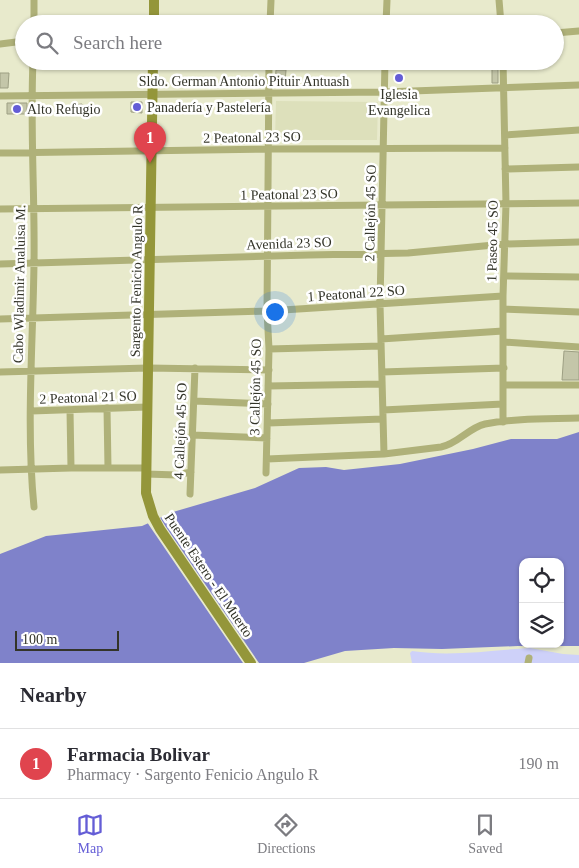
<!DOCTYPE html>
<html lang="en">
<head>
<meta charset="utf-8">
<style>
  body { margin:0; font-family:"Times New Roman",serif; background:#f2f2f3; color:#2b2b33 }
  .controls { position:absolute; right:15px; bottom:15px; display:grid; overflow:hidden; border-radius:10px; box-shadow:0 1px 4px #0004 }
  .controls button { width:45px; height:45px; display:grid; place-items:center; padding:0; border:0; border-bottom:1px solid #e1e1e2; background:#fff; color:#2b2b33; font:25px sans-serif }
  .scale { position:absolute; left:15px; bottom:12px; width:104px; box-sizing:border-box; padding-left:5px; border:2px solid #333429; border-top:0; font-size:14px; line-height:18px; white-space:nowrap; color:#333429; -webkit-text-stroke:4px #fff; paint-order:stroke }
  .you { position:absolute; left:274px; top:311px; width:18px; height:18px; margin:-12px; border:4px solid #fff; border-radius:50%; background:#1a73e8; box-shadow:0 0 0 8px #1a73e833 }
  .badge { display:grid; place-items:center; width:32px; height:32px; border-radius:50%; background:#645dd6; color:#fff; font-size:16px; font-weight:700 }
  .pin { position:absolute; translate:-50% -41px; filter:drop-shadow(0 1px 2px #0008) }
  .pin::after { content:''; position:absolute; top:26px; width:18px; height:15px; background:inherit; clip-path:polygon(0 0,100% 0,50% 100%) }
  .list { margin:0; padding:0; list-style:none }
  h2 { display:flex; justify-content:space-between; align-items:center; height:65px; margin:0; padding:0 20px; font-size:21px }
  h2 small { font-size:16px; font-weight:400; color:#7c7c81 }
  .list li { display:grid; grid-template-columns:32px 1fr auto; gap:15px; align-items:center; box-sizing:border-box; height:70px; padding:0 20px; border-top:1px solid #e1e1e2 }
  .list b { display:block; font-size:19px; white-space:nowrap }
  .list p { margin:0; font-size:16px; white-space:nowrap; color:#7c7c81 }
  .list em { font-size:16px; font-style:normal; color:#7c7c81 }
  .icon { flex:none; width:28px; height:28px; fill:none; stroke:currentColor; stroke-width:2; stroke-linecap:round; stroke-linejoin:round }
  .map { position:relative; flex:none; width:579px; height:663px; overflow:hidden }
  .search { position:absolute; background:#fff; box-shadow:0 1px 4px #0004; left:15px; right:15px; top:15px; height:55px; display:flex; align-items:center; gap:12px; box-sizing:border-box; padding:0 18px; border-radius:28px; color:#7c7c81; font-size:19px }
  .sheet { height:135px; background:#fff }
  nav { display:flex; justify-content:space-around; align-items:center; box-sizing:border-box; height:70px; border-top:1px solid #e1e1e2; background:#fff; font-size:14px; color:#7c7c81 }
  nav a { display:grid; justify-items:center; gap:2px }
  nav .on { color:#645dd6 }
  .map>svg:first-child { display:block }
</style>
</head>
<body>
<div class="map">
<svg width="579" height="663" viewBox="0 0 579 663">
  <rect width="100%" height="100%" fill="#e8eacc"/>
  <path fill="#dde0bb" d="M276,101L378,102L377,140H275Z"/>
  <path fill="#ced1f9" d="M530,648L563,654L579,655V663H412L410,653L412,651C451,657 492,650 530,648Z"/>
  <path fill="#7f82ca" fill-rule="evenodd" d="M579,432V646H518L442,649L394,648L345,651L304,663H0V554L46,536L142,526L173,512L255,488L299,468L326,467L344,470L400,464L473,449L511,439H557ZM523,562H560V644H523Z"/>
  <path fill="#e8eacc" d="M159,516L166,527L259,663H243L153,531L147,522Z"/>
  <path fill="#c4c6a9" stroke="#9d9f83" d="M492,67H498V83H492Z
    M276,70H286L285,83H275Z
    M0,73H9L8,88H0Z
    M131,102H142V113L131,112Z
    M7,103H27V114H7Z
    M82,104V114L72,115L71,105Z
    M564,351L579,352V380H562Z"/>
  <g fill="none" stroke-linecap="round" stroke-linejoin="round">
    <path stroke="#afb179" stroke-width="7" d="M34,0V24
      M499,0L501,24
      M270,24L271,0
      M386,24L387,0
      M555,33L579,31
      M0,44L24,41
      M33,61C30,129 35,196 34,263C33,344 26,426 34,507
      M503,61L506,204L503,296V422
      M0,96L384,92L579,85
      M505,135L579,130
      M0,153L268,149L505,148
      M505,169L579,167
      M0,209L579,203
      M0,264L309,255L408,253L505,244L579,242
      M504,276L579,277
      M503,309L579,312
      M0,319L267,311L503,296
      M381,339L503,331
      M504,342L579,347
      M269,349L381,346
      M0,372L148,368L269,370
      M382,372L504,368
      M504,385H579
      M268,386L382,384
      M194,401L268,404
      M107,408L108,468
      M70,410L71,468
      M383,410L503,404
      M31,411L147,407
      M268,423L383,419
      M192,435L267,438
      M384,454L380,304L385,61
      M267,459L384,454L441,447C458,444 468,428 485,424C515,418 548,419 579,418
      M0,470L71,468H146
      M266,473L269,349L267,311L269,61
      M146,474L177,475L191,472
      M190,494L195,368
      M528,663L529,658"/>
    <path stroke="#94963a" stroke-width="10" d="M154,24V0
      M153,61L146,493L153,516L160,529L251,663"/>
  </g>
  <g fill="#645dd6" stroke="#fff" stroke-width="2">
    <circle cx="399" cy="78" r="5"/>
    <circle cx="137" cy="107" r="5"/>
    <circle cx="17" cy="109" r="5"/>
  </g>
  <g text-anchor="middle" stroke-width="5" stroke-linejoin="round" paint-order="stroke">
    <g font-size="14" fill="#333429" stroke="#fff">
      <text x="244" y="86">Sldo. German Antonio Pituir Antuash</text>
      <text transform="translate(252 137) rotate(-1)" y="5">2 Peatonal 23 SO</text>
      <text transform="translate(289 194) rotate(-1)" y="5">1 Peatonal 23 SO</text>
      <text transform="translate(370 213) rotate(-89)" y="5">2 Callejón 45 SO</text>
      <text transform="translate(492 241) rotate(-89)" y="5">1 Paseo 45 SO</text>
      <text transform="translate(289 243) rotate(-2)" y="5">Avenida 23 SO</text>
      <text transform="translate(136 281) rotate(-89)" y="5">Sargento Fenicio Angulo R</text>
      <text transform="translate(19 284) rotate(-89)" y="5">Cabo Wladimir Analuisa M.</text>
      <text transform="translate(356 293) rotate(-4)" y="5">1 Peatonal 22 SO</text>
      <text transform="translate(255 387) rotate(-89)" y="5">3 Callejón 45 SO</text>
      <text transform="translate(88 397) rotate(-2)" y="5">2 Peatonal 21 SO</text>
      <text transform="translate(180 431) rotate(-88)" y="5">4 Callejón 45 SO</text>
      <text transform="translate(209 575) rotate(56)" y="5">Puente Estero - El Muerto</text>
    </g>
    <g font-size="14" fill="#333429" stroke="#fff" text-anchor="start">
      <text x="399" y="99" text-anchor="middle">Iglesia<tspan x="399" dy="16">Evangelica</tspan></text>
      <text x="147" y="112">Panadería y Pastelería</text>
      <text x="27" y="114">Alto Refugio</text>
    </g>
  </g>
</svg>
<div class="controls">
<button><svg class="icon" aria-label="locate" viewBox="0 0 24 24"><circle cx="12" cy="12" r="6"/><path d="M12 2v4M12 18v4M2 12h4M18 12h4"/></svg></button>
<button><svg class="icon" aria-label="layers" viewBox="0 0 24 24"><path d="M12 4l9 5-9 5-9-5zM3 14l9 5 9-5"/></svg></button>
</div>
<div class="scale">100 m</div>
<div class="you"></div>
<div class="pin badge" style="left:150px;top:163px;background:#e0444e">1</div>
<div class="search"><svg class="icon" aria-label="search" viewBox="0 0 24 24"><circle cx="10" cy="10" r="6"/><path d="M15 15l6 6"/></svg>Search here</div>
</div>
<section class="sheet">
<h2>Nearby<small></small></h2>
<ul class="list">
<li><span class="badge" style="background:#e0444e">1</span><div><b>Farmacia Bolivar</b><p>Pharmacy · Sargento Fenicio Angulo R</p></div><em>190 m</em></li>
</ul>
</section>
<nav>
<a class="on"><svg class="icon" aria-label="map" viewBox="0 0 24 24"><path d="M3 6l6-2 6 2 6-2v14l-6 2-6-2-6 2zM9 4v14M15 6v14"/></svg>Map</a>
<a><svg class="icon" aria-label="directions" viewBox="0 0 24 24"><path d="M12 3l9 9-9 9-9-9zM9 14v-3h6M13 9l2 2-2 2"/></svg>Directions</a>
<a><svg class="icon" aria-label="saved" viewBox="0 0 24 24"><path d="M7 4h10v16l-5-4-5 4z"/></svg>Saved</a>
</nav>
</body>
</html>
